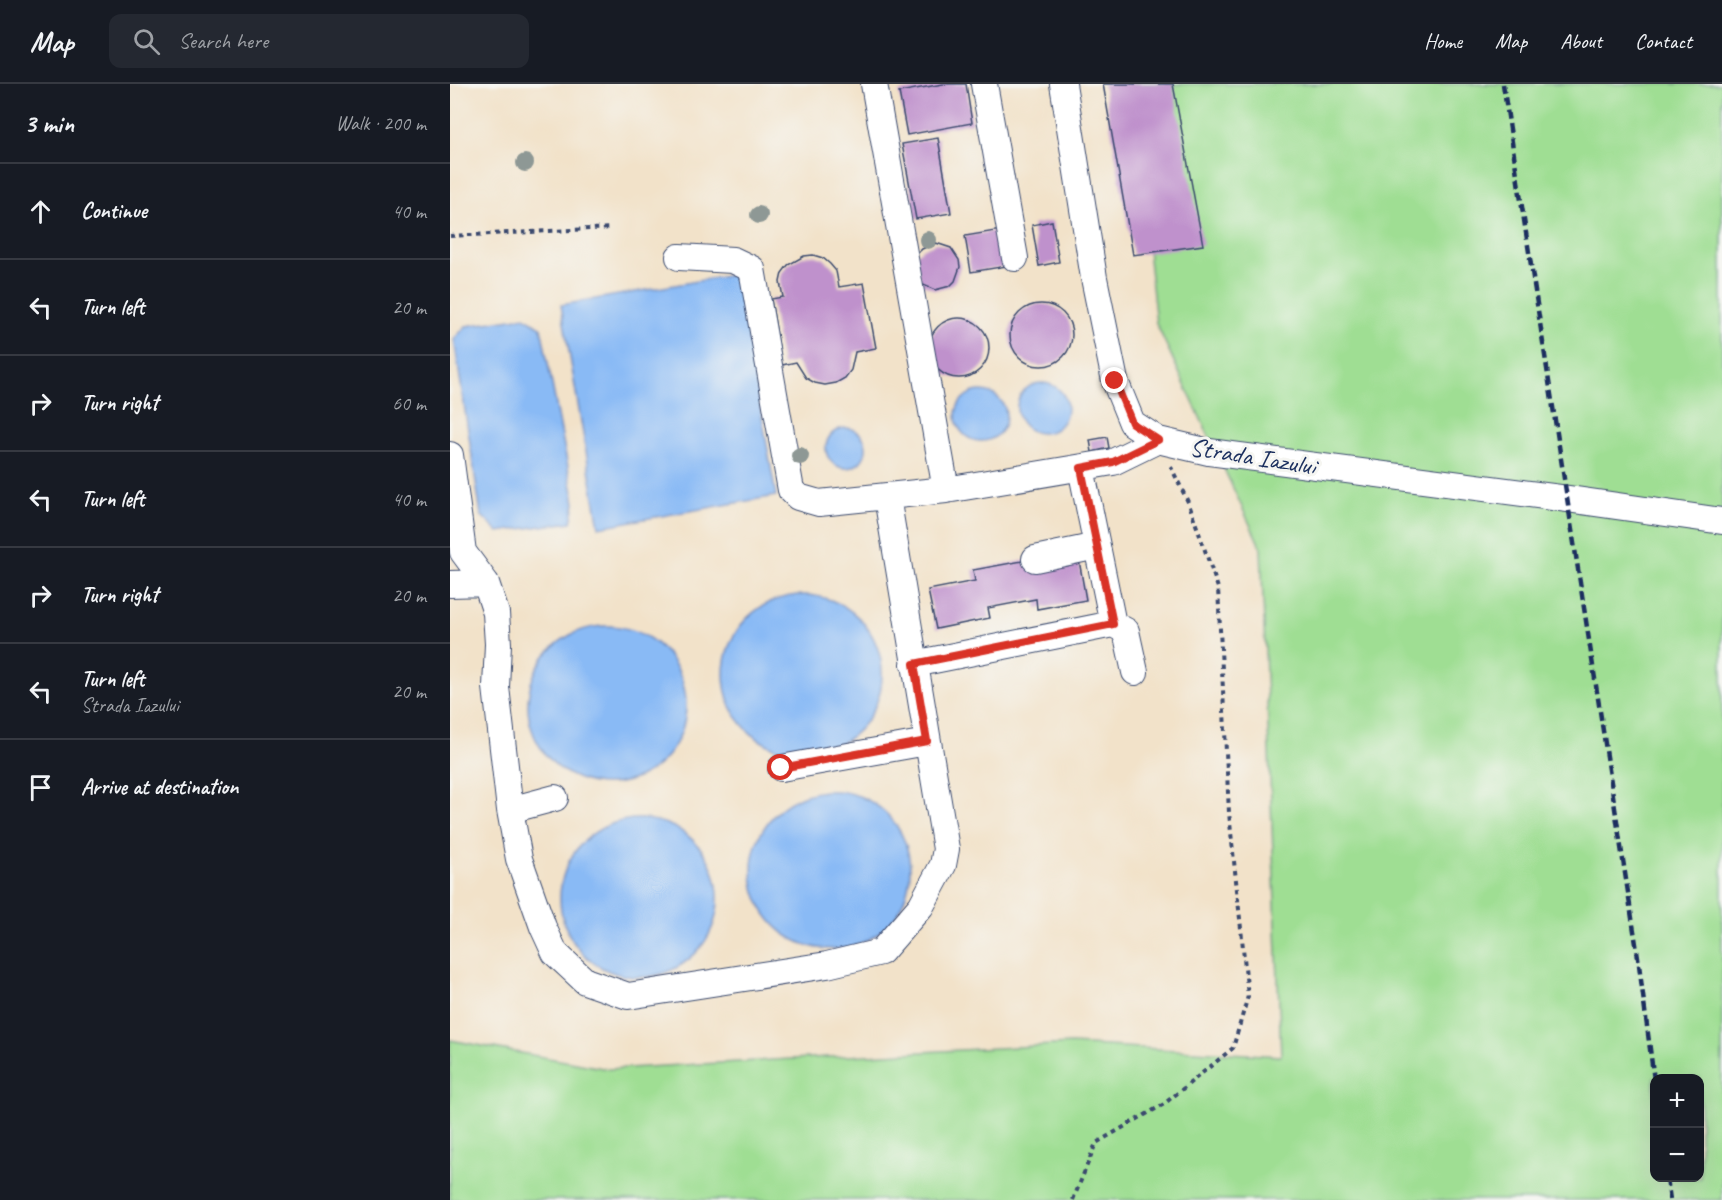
<!DOCTYPE html>
<html lang="en">
<head>
<meta charset="utf-8">
<style>
  body { margin:0; font-family:Caveat,sans-serif; background:#242831; color:#f1f3f6 }
  .controls { position:absolute; right:18px; bottom:18px; display:grid; overflow:hidden; border-radius:12px; box-shadow:0 6px 24px #0002 }
  .controls button { width:54px; height:54px; display:grid; place-items:center; padding:0; border:0; border-bottom:2px solid #363941; background:#171b24; color:#f1f3f6; font:30px sans-serif }
  .stop { position:absolute; width:18px; height:18px; margin:-14px; border:4px solid #d93025; border-radius:50%; background:#fff }
  .stop.end { background:#d93025; border-color:#fff; box-shadow:0 2px 6px #0008 }
  .list { margin:0; padding:0; list-style:none }
  h2 { display:flex; justify-content:space-between; align-items:center; height:78px; margin:0; padding:0 24px; font-size:26px }
  h2 small { font-size:20px; font-weight:400; color:#9ea1a6 }
  .list li { display:grid; grid-template-columns:39px 1fr auto; gap:18px; align-items:center; box-sizing:border-box; height:96px; padding:0 24px; border-top:2px solid #363941 }
  .list b { display:block; font-size:22px; white-space:nowrap }
  .list p { margin:0; font-size:20px; white-space:nowrap; color:#9ea1a6 }
  .list em { font-size:20px; font-style:normal; color:#9ea1a6 }
  .icon { flex:none; width:33px; height:33px; fill:none; stroke:currentColor; stroke-width:2; stroke-linecap:round; stroke-linejoin:round }
  .map { position:relative; flex:none; width:1272px; height:1116px; overflow:hidden }
  header { display:flex; align-items:center; gap:36px; box-sizing:border-box; height:84px; padding:0 30px; background:#171b24; border-bottom:2px solid #363941 }
  header strong { font-size:28px }
  nav { display:flex; gap:33px; margin-inline-start:auto; font-size:21px }
  .search { width:420px; height:54px; background:#242831; display:flex; align-items:center; gap:15px; box-sizing:border-box; padding:0 21px; border-radius:12px; color:#9ea1a6; font-size:22px }
  main { display:flex }
  aside { flex:1; background:#171b24 }
  .map>svg:first-child { display:block }
</style>
</head>
<body>
<header>
<strong>Map</strong>
<div class="search"><svg class="icon" aria-label="search" viewBox="0 0 24 24"><circle cx="10" cy="10" r="6"/><path d="M15 15l6 6"/></svg>Search here</div>
<nav><a>Home</a><a>Map</a><a>About</a><a>Contact</a></nav>
</header>
<main>
<aside>
<h2>3 min<small>Walk · 200 m</small></h2>
<ul class="list">
<li><svg class="icon" aria-label="ahead" viewBox="0 0 24 24"><path d="M12 20V5M6 11l6-6 6 6"/></svg><div><b>Continue</b></div><em>40 m</em></li>
<li><svg class="icon" aria-label="left" viewBox="0 0 24 24"><path d="M17 20v-9H6M10 6l-5 5 5 5"/></svg><div><b>Turn left</b></div><em>20 m</em></li>
<li><svg class="icon" aria-label="right" viewBox="0 0 24 24"><path d="M7 20v-9h11M14 6l5 5-5 5"/></svg><div><b>Turn right</b></div><em>60 m</em></li>
<li><svg class="icon" aria-label="left" viewBox="0 0 24 24"><path d="M17 20v-9H6M10 6l-5 5 5 5"/></svg><div><b>Turn left</b></div><em>40 m</em></li>
<li><svg class="icon" aria-label="right" viewBox="0 0 24 24"><path d="M7 20v-9h11M14 6l5 5-5 5"/></svg><div><b>Turn right</b></div><em>20 m</em></li>
<li><svg class="icon" aria-label="left" viewBox="0 0 24 24"><path d="M17 20v-9H6M10 6l-5 5 5 5"/></svg><div><b>Turn left</b><p>Strada Iazului</p></div><em>20 m</em></li>
<li><svg class="icon" aria-label="arrive" viewBox="0 0 24 24"><path d="M6 21V4h12l-3 4 3 4H6"/></svg><div><b>Arrive at destination</b></div></li>
</ul>
</aside>
<div class="map">
<svg width="1272" height="1116" viewBox="0 0 1272 1116">
  <rect width="100%" height="100%" fill="#f6f6f2"/>
  <filter id="ink" filterUnits="userSpaceOnUse"><feTurbulence type="fractalNoise" baseFrequency=".0167" numOctaves="2"/><feDisplacementMap in="SourceGraphic" scale="12" xChannelSelector="R" yChannelSelector="G"/><feConvolveMatrix kernelMatrix="1 2 1 2 8 2 1 2 1" color-interpolation-filters="sRGB"/></filter>
  <filter id="wash" filterUnits="userSpaceOnUse"><feTurbulence type="fractalNoise" baseFrequency=".008" numOctaves="4" result="noise"/><feDisplacementMap in="SourceGraphic" scale="24" xChannelSelector="R" yChannelSelector="G"/><feGaussianBlur stdDeviation="1.35" result="paint"/><feColorMatrix in="noise" values="0 0 0 0 0 0 0 0 0 0 0 0 0 0 0 0 0 1.4 0 .05"/><feComposite in="paint" operator="in"/></filter>
  <g filter="url(#wash)">
    <rect width="100%" height="100%" fill="#f2e2c9"/>
    <path fill="#9fde93" stroke="#5d8678" stroke-width="1.5" fill-rule="evenodd" d="M680,0H1272V1116H0V956L158,985L621,960L831,972L811,464L706,239ZM1204,994H1250V1094H1204Z"/>
    <path fill="#89baf5" stroke="#5274aa" stroke-width="1.5" d="M287,190L326,412L149,443L111,221Z
      M74,233L91,243L125,419L121,438L48,448L31,431L4,255L16,242Z
      M567 324a25 25 0 1 1 50 0a25 25 0 1 1-50 0Z
      M506 332a25 25 0 1 1 50 0a25 25 0 1 1-50 0Z
      M376 364a20 20 0 1 1 40 0a20 20 0 1 1-40 0Z
      M274 590a79 79 0 1 1 158 0a79 79 0 1 1-158 0Z
      M78 621a79 79 0 1 1 158 0a79 79 0 1 1-158 0Z
      M302 786a79 79 0 1 1 158 0a79 79 0 1 1-158 0Z
      M110 814a79 79 0 1 1 158 0a79 79 0 1 1-158 0Z"/>
    <g id="blocks">
      <path fill="#bf91cc" d="M493,0H516L522,39L457,51L449,8Z
        M653,0H723L753,161L683,171Z
        M488,54L501,129L466,135L452,60Z
        M602,137L609,178L589,182L582,141Z
        M551,146L557,182L521,188L515,152Z
        M486,159L501,164L509,176L510,183L505,197L500,202L485,206L471,200L466,171L472,165Z
        M363,171L373,174L380,180L386,187L389,203L414,199L426,264L405,268L401,286L395,294L386,299L375,301L365,299L356,294L346,278L332,281L321,215L333,213L330,198L332,189L338,181L354,172Z
        M560 251a31 31 0 1 1 62 0a31 31 0 1 1-62 0Z
        M479 264a30 30 0 1 1 60 0a30 30 0 1 1-60 0Z
        M657,353L659,364L642,368L640,356Z
        M578,476H629L636,516L587,525L586,515L538,524L540,534L486,545L478,506L525,497L523,486Z"/>
    </g>
  </g>
  <g filter="url(#ink)">
    <use href="#blocks" fill-opacity="0" stroke="#3b4a6e" stroke-width="1.5"/>
    <g fill="none" stroke-linecap="round" stroke-linejoin="round">
      <defs>
        <path id="minor" d="M424,0L496,406
          M534,0L565,174
          M613,0L644,194L665,297L682,339L708,356L759,368L1118,415L1272,437
          M229,173L283,176L302,185L341,406L348,413L369,419L496,406L663,378L708,356
          M0,371L13,468L36,499L46,529L48,560L46,603L60,726L69,775L93,843L105,869L135,897L178,912L377,881L431,868L471,822L493,781L496,765L437,413
          M585,475L647,462
          M0,500L36,499
          M663,540L676,547L685,588
          M464,580L663,540L631,384
          M331,684L477,658
          M60,726L105,714"/>
      </defs>
      <use href="#minor" stroke="#3b4a6e" stroke-width="28"/>
      <path stroke="#3b4a6e" stroke-width="4" stroke-dasharray="4.5 4.5" stroke-linecap="butt" d="M0,152L161,144
        M623,1116L646,1059L714,1020L783,964L798,912L779,729L768,504L739,420L721,383"/>
      <use href="#minor" stroke="#fff" stroke-width="26"/>
      <path stroke="#1b2f5e" stroke-width="4.5" stroke-dasharray="9 4.5" stroke-linecap="butt" d="M1053,0L1188,873L1204,996
        M1217,1094L1220,1116"/>
    </g>
    <g fill="#8e9895">
      <circle cx="75" cy="79" r="9"/>
      <circle cx="309" cy="131" r="9"/>
      <circle cx="478" cy="156" r="9"/>
      <circle cx="350" cy="372" r="9"/>
    </g>
  </g>
  <g fill="none" stroke-linecap="round" stroke-linejoin="round" filter="url(#ink)">
    <path stroke="#d93025" stroke-width="8" d="M331,684L477,657L464,580L663,540L631,384L663,378L708,356L682,339L665,297"/>
  </g>
  <g text-anchor="middle" stroke-width="6" stroke-linejoin="round" paint-order="stroke">
    <g font-size="26" fill="#1b2f5e" stroke="#f6f6f2">
      <text transform="translate(803 372) rotate(9)" y="9">Strada Iazului</text>
    </g>
  </g>
</svg>
<div class="controls">
<button>+</button>
<button>−</button>
</div>
<div class="stop" style="left:331px;top:684px"></div>
<div class="stop end" style="left:665px;top:297px"></div>
</div>
</main>
</body>
</html>
